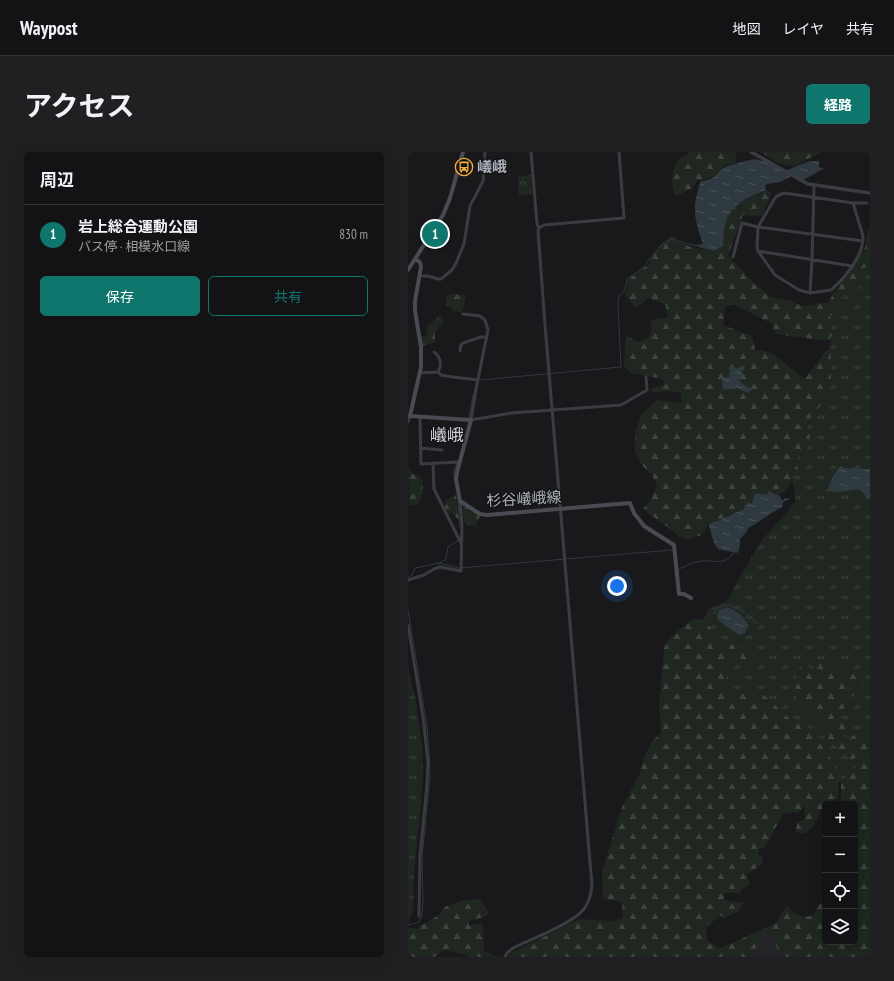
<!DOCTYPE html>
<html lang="ja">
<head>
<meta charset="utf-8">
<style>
  body { margin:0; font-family:"PT Sans Narrow","Noto Sans JP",sans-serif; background:#202022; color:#f1f3f6 }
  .controls { position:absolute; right:12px; bottom:12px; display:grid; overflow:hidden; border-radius:6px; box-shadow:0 4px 16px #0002 }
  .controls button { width:36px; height:36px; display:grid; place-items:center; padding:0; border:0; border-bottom:1px solid #323234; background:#131315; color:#f1f3f6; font:20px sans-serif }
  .you { position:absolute; left:209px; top:434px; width:14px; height:14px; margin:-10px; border:3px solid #fff; border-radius:50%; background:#1a73e8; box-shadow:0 0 0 6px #1a73e833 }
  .badge { display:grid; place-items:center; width:26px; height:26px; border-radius:50%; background:#0f766e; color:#fff; font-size:13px; font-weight:700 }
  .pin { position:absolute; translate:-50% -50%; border:2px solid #fff; box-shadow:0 1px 4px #0006 }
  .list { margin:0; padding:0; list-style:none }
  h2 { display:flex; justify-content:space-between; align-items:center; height:52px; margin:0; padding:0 16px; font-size:17px }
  h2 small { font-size:13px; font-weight:400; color:#9d9ea0 }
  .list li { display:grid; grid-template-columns:26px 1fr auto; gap:12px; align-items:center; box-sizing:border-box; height:60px; padding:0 16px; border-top:1px solid #323234 }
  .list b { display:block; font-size:15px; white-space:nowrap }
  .list p { margin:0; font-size:13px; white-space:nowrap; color:#9d9ea0 }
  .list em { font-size:13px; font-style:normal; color:#9d9ea0 }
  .actions { display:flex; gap:8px; padding:12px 16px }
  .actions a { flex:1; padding:9px 0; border:1px solid #0f766e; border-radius:6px; text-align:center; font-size:14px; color:#0f766e }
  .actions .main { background:#0f766e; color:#fff }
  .icon { flex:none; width:22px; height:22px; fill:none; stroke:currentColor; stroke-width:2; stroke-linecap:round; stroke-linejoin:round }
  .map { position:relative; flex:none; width:462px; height:805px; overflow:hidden; border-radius:6px }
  header { display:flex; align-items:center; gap:24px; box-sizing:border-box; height:56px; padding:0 20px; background:#131315; border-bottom:1px solid #323234 }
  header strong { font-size:19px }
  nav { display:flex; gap:22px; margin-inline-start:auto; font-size:14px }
  .intro { display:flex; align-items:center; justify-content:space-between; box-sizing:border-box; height:96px; padding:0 24px }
  h1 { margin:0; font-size:28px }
  .button { padding:10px 18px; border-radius:6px; background:#0f766e; color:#fff; font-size:14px; font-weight:700 }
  main { display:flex; gap:24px; padding:0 24px }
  aside { flex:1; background:#131315; border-radius:6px; box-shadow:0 4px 16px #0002 }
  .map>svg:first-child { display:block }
</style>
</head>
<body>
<header>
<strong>Waypost</strong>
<nav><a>地図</a><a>レイヤ</a><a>共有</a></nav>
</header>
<div class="intro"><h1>アクセス</h1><a class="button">経路</a></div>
<main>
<aside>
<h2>周辺<small></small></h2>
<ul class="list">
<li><span class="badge">1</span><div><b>岩上総合運動公園</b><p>バス停 · 相模水口線</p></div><em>830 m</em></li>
</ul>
<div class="actions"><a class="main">保存</a><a>共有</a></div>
</aside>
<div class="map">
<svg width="462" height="805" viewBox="0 0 462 805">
  <defs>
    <pattern id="grass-tufts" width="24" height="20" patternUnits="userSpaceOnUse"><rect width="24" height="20" fill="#1f2720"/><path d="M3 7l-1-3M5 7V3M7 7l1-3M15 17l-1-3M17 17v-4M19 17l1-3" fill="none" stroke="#3d443e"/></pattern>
    <pattern id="forest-firs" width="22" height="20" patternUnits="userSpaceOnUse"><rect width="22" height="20" fill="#1f2720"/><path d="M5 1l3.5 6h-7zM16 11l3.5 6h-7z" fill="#3d443e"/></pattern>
    <pattern id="park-crowns" width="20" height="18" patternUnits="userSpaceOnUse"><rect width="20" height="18" fill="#1f2720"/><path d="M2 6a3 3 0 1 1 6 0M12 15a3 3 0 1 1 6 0" fill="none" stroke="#3d443e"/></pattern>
    <pattern id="water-ripples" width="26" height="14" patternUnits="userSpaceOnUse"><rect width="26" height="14" fill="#2f3940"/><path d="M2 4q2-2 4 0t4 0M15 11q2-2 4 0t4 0" fill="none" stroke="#4a535a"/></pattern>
  </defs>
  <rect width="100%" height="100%" fill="#19191c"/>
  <path fill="#252529" d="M358,782L365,784L378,798V805H344L352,784Z"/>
  <path fill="url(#grass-tufts)" d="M462,108V605L436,632L425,627L320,545L293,473L300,458L320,448L331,426L354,388L387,351V339L380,313L392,269L416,215L423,190L418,163L431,139L452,115Z
    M0,507L1,521L8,549L14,594L15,619L13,653L6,718L5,761L2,764L0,774Z"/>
  <path fill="url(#forest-firs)" d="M281,0H327L329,10L317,14L305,25L289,29C282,41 280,36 272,43L267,42C263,33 263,19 269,10C271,6 278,3 281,0Z
    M353,0H414L386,14L369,11Z
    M358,38L364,40L354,64L335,63L320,103L347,132L363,145L383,148L388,152L399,154L420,150L457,96L459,78L462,79V114L454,116L449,138L438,134L430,159L422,164L425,182L420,189L368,182L364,172L326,152L317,155L315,173L344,184L347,197L364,201L397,227L418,198L423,197V229L414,251L404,266L396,267C404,287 407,295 387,308L390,316L378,339L369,343L365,340C350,350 318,368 301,371L294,383L277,388L235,357L243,347L249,333L244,324L233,312L227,300V282L233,263L249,248L274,251L273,241L260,239L245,241L242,237L256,233L255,227L223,221L216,214L218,183L229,190L240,186L243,180V168L260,165L257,152L240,146L228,157L217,143L220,128L241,112L250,96L264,84L278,93L287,96L305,99L316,86C316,82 316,77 316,73C320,54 341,44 358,38Z
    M43,142L58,143L54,161L48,159L45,160V156L38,153V145Z
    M33,163L36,169L27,180V190L15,194L12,186L19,182V174Z
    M0,316L4,321L14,326L15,339L11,351L1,354Z
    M48,343L51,368L43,361L40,362L37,355L39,347Z
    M54,352L72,364L67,375L56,371Z
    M295,467L313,489L351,501L354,511H343L331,506L315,509L321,540L337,537L356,543L385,570L400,575L415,590L431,626L430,647L417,651L405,675L396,682L388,680L389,671L397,667V654L391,660L375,662L357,695L351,697L350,703L354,705L355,712L339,722L342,733L334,737L332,741H316V748L336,751L330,760L316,766L312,763L298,776L300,790L313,796L368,771L379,753C388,763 391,767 405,763L413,750L417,752V790H447V652H433V630L459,603L454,601L443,609C435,600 425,593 417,584L418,574L399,560L387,543L389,519L394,513L402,515L404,519L411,515V510L421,507L433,521L441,517L445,522L452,521L458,529L451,539L442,546L441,551L433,559V568L438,575L433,583L442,586L447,582H453L459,576L460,567L462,565V805H378L377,798L370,799L365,784L358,782L352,785L344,805H100L101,802L171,767L206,769L215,766L214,750L195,747L194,720L214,655L232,621L237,603L244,589L253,581L251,554L256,496L261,487L283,468Z
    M71,747L81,761L76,765L61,769V773L75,772L76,799L90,805H59V803L37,798L26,805H0V776L10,777L12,773L18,771L31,763L37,755L55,748Z"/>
  <path fill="url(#park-crowns)" d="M123,23L124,42L111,44L110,25Z"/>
  <path fill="url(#water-ripples)" d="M347,7L359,10L382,23V25L372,30L359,32L357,34L358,38C341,44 322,53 317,72C315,79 316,87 315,94L305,99L262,87L288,93L295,92C286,67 284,56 292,31L293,29C310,28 307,19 318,15C324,12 341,8 347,7Z
    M402,9H411V14L412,16H417L395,28L379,18Z
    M323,213L328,217L337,213L331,229L344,238L340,241L329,236L315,238L314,226L321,225Z
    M432,314L438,316L461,317L462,315V346H460L451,337L431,340L419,339C422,331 427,320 432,314Z
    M360,339L372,344L374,349L377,346L382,347L375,350L374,355C362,361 352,370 340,376C339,382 334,383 332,388C331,393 333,397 329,401L310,397L306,391L301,374L302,371C314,369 325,361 336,357L337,353L340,350L344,352L346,343L349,341L359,344Z
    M319,455C328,458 338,466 341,475L338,477L337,481L331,483L311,469L309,467L310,459Z"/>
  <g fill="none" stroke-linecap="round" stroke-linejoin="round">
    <path stroke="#2f3940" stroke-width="1" d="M72,228L213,215L210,153V147L213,142L216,140L219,127L235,116L253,93L263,87
      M61,266L65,243
      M46,325V320L49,311
      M50,350L52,375
      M31,411L38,407L40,395L49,389L53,384
      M271,417C278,414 285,410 293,409C304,408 319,414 325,401
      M0,425L4,423L7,416L31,411L51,416L264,398
      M0,458L19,575L21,599L22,625L14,705L15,750L14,764L11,770L0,773
      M309,462L305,461C321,442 337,462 350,472"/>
    <path stroke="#3a3c41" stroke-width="3" d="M445,51L455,84C456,103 437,126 423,138L402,141L391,138L367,123L350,99L349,96L350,75L367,46L369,44L376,41L445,51H459
      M131,76L136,73L216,66L211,0
      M350,99L444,114
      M325,105L334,71L350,75L455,89
      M12,124H20L30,127H33L44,118L48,111L56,92L62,54L75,29L77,0
      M402,141L404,107L406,34
      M55,162L72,164L77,168L80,178L68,237L63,268L103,261L213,253L239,238L238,225
      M52,199L53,193L55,191L73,185H79
      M26,200C33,205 34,213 30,220
      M12,221L30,220L33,223L45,225L70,228
      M12,266L13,312L51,310
      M0,270L2,264
      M12,296L34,298
      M25,311L26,337L53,391
      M0,428L16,423L26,417L32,415L53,419L54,373L52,349
      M0,473L15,565L20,610L19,633L12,704L11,764
      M97,805L99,801L105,796C123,787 164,772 176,757C181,750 183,743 184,734L137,173L130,79L131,76L129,72L123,0"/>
    <path stroke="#3a3c41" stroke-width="3.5" d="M343,0L400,32L462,41"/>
    <path stroke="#484b51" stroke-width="4" d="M7,107C11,109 13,110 13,115L7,149V159L13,195V215L2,264L63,268L49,320L48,327L52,349L72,362L79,363L222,351L226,361L236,374L266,393L271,442H276L283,446
      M0,118L35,63L42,46L55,0"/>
  </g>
  <defs>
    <symbol id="bus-ring" viewBox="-11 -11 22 22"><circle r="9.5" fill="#141417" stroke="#f3af3a" stroke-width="1.5"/><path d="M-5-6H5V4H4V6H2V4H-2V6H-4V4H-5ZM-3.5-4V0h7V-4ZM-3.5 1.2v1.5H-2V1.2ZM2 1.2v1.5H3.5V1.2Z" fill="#f3af3a"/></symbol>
  </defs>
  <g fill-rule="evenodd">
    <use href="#bus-ring" x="46" y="5" width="20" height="20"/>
  </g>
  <g text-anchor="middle" stroke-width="3" stroke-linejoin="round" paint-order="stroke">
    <g font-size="15" font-weight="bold" fill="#acb1bb" stroke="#141417" text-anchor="start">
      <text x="69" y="20">嶬峨</text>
    </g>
    <g font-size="15" fill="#acb1bb" stroke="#141417">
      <text transform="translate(116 347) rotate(-3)" y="5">杉谷嶬峨線</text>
    </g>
    <g font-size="17" fill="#cdd0d7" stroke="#141417">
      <text x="39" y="289">嶬峨</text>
    </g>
  </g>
</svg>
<div class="controls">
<button>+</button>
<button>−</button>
<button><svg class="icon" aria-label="locate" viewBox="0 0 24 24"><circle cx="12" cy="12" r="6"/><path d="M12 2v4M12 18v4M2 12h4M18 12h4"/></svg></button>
<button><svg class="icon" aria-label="layers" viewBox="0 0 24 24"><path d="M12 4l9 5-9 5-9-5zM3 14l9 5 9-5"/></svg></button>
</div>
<div class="you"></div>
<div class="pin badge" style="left:27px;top:82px">1</div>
</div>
</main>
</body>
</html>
